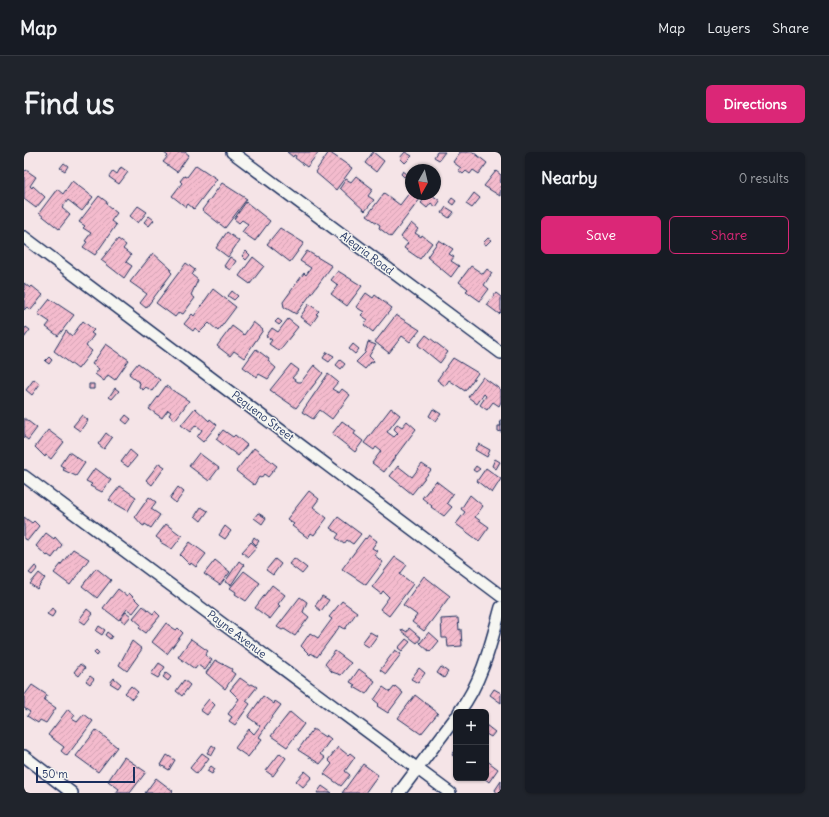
<!DOCTYPE html>
<html lang="en">
<head>
<meta charset="utf-8">
<style>
  body { margin:0; font-family:Delius,sans-serif; background:#20242c; color:#f1f3f6 }
  .controls { position:absolute; right:12px; bottom:12px; display:grid; overflow:hidden; border-radius:6px; box-shadow:0 1px 3px #0004 }
  .controls button { width:36px; height:36px; display:grid; place-items:center; padding:0; border:0; border-bottom:1px solid #363941; background:#171b24; color:#f1f3f6; font:20px sans-serif }
  .compass { position:absolute; left:381px; top:12px; width:36px; height:36px; border-radius:50%; background:#171b24; box-shadow:0 1px 3px #0004; rotate:188deg }
  .scale { position:absolute; left:12px; bottom:10px; width:99px; box-sizing:border-box; padding-left:4px; border:2px solid #1b2f5e; border-top:0; font-size:11px; line-height:14px; white-space:nowrap; color:#1b2f5e; -webkit-text-stroke:3px #f6f6f2; paint-order:stroke }
  .list { margin:0; padding:0; list-style:none }
  h2 { display:flex; justify-content:space-between; align-items:center; height:52px; margin:0; padding:0 16px; font-size:17px }
  h2 small { font-size:13px; font-weight:400; color:#9ea1a6 }
  .actions { display:flex; gap:8px; padding:12px 16px }
  .actions a { flex:1; padding:9px 0; border:1px solid #db2777; border-radius:6px; text-align:center; font-size:14px; color:#db2777 }
  .actions .main { background:#db2777; color:#fff }
  .map { position:relative; flex:none; width:477px; height:641px; overflow:hidden; border-radius:6px }
  header { display:flex; align-items:center; gap:24px; box-sizing:border-box; height:56px; padding:0 20px; background:#171b24; border-bottom:1px solid #363941 }
  header strong { font-size:19px }
  nav { display:flex; gap:22px; margin-inline-start:auto; font-size:14px }
  .intro { display:flex; align-items:center; justify-content:space-between; box-sizing:border-box; height:96px; padding:0 24px }
  h1 { margin:0; font-size:28px }
  .button { padding:10px 18px; border-radius:6px; background:#db2777; color:#fff; font-size:14px; font-weight:700 }
  main { display:flex; gap:24px; padding:0 24px }
  aside { flex:1; background:#171b24; border-radius:6px; box-shadow:0 1px 3px #0004 }
  .map>svg:first-child { display:block }
</style>
</head>
<body>
<header>
<strong>Map</strong>
<nav><a>Map</a><a>Layers</a><a>Share</a></nav>
</header>
<div class="intro"><h1>Find us</h1><a class="button">Directions</a></div>
<main>
<div class="map">
<svg width="477" height="641" viewBox="0 0 477 641">
  <defs>
    <pattern id="building-hatch" width="6" height="6" patternUnits="userSpaceOnUse"><rect width="6" height="6" fill="#f4bbcd"/><path d="M-1 1l2-2M0 6l6-6M5 7l2-2" fill="none" stroke="#d1a1b2"/></pattern>
  </defs>
  <rect width="100%" height="100%" fill="#f5e4e7"/>
  <filter id="ink" filterUnits="userSpaceOnUse"><feTurbulence type="fractalNoise" baseFrequency=".025" numOctaves="2"/><feDisplacementMap in="SourceGraphic" scale="8" xChannelSelector="R" yChannelSelector="G"/><feConvolveMatrix kernelMatrix="1 2 1 2 8 2 1 2 1" color-interpolation-filters="sRGB"/></filter>
  <g filter="url(#ink)">
    <path fill="url(#building-hatch)" stroke="#1b2f5e" d="M139,0H161L165,3L153,20L139,10L144,4Z
      M263,0H295L283,15L271,6L272,4L270,3L269,5Z
      M305,0L328,16L312,38L291,20Z
      M349,0L360,9L352,20L341,11Z
      M381,0L388,4L381,11L376,6Z
      M413,0H421L415,8L410,5Z
      M436,0H449L463,11L455,22L449,18L446,22L442,19L439,22L434,18L437,16L429,10Z
      M40,11L44,14L41,19L36,16Z
      M172,13L193,27L170,57L164,52L162,55L148,44L158,31L156,29L160,24L163,25Z
      M97,15L104,20L95,32L85,25L89,19L93,22Z
      M2,18L12,25L6,34L8,36L9,34L21,45L12,56L0,47V20Z
      M379,19L383,22L380,25L377,22Z
      M472,19L477,23L476,44L460,34Z
      M332,24L349,37L344,44L350,48L341,59L316,36L322,27L327,30Z
      M48,29L69,45L58,59L44,48L38,56L46,63L35,77L15,61L33,37L39,42Z
      M198,31L223,47L201,76L178,58Z
      M386,40L396,47L367,85L355,76L356,73L343,64L360,41L376,53Z
      M450,41L456,46L448,56L442,52Z
      M404,42H407L416,49L412,55L407,51L403,56L397,51Z
      M75,44L83,50L82,52L93,61L87,69L92,73L71,103L59,95L63,90L61,89L67,81L59,76L61,74L55,70Z
      M428,46L432,49L429,53L425,50Z
      M222,50L246,69L231,89L218,80L224,72L218,68L215,71L210,67Z
      M114,54L123,60L114,71L106,64Z
      M422,55L430,60L425,66L418,61Z
      M125,64L130,68L125,74L120,70Z
      M387,71L394,77L391,81L397,85L398,83L408,91L396,107L380,96L384,91L377,85Z
      M256,76L280,91L266,110L243,92Z
      M203,80L215,89L204,105L192,96Z
      M464,86L467,88L462,93L459,91Z
      M94,87L102,93L99,97L107,103L102,110L108,114L100,126L77,108Z
      M415,88L429,97L425,102L430,105L427,109L435,114L427,125L403,105Z
      M222,99L226,103L222,108L218,104Z
      M283,99L308,114L272,162L260,155L259,150L280,121L282,123L287,116L276,109Z
      M129,101L147,117L146,119L148,121L122,156L116,151L123,142L106,130Z
      M206,105L212,109L206,118L200,114Z
      M229,105L240,114L226,132L215,124Z
      M162,111L171,118L168,123L174,128L167,143L171,146L159,162L155,160L151,165L132,151Z
      M447,114L459,122L463,117L468,121L460,133L465,137L456,149L442,139L444,137L435,130Z
      M314,119L338,134L323,154L307,142L314,133L307,128Z
      M0,131L6,136L8,134L19,143L7,158L3,155L0,158Z
      M189,137L212,155L194,179L185,171L176,180L171,176L169,179L160,172L168,162L170,164Z
      M208,139L214,144L210,148L204,144Z
      M342,141L349,146L351,143L368,156L349,180L340,173L344,168L337,163L340,160L332,155Z
      M472,141L477,145V160L475,162L463,153Z
      M26,147L50,163L34,184L22,175L26,170L14,162Z
      M285,152L295,159L292,162L294,163L287,173L276,165Z
      M372,163L396,178L386,190L378,184L365,201L351,190Z
      M254,167L258,170L255,173L251,170Z
      M264,167L274,175L255,199L245,192L248,188L242,184L248,176L254,180Z
      M59,169L70,178L67,181L70,183L62,194L68,199L54,217L30,199L42,179L48,184Z
      M229,170L239,178L220,206L210,199L206,204L193,194L208,174L220,183Z
      M2,175L6,178L0,186V178Z
      M402,183L424,200L416,211L394,193Z
      M344,190L352,193L345,204L350,209L349,211L347,210L341,217L332,210L341,201Z
      M82,192L105,208L91,228L84,223L80,229L71,222L75,217L68,212Z
      M329,192L335,197L331,202L325,197Z
      M232,197L245,207L244,209L252,216L244,227L235,222L233,225L219,215Z
      M303,200L310,204L305,210L299,206Z
      M25,205L28,208L25,212L21,209Z
      M429,206L454,221L441,239L425,228L421,234L413,228Z
      M316,208L321,212L317,217L312,213Z
      M114,211L136,228L128,239L122,235L119,238L115,235L116,231L105,222Z
      M267,212L275,218L268,226L274,230H277L290,213L299,221L272,256L246,238Z
      M304,222L314,230L308,237L315,241L318,237L326,243L308,267L296,258L289,267L278,260Z
      M459,225L477,238V250L475,254L469,250L463,258L456,253L462,244L460,242L453,252L444,245Z
      M10,227L16,232L8,243L2,238Z
      M65,232H70V237H65Z
      M142,234L165,249L151,268L145,263L147,260L144,258L138,266L125,257Z
      M91,236L95,239L88,247L85,245Z
      M171,256L185,269L186,267L193,273L179,290L173,285L178,278L172,273L166,280L157,273Z
      M367,256L376,263L363,280L370,285L374,281L370,277L373,272L378,275L383,269L392,277L360,320L348,311L357,299L352,295L350,298L340,291Z
      M409,257L417,262L412,269L405,264Z
      M58,263L64,268L56,279L49,274Z
      M102,263L107,267L103,272L98,268Z
      M0,266L13,276L4,288L0,285Z
      M476,268H477V280L474,279V274H477Z
      M318,269L332,279L330,282L339,289L331,300L308,282Z
      M24,278L40,290L27,307L22,303L21,305L11,295Z
      M199,278L209,285L211,283L223,293L214,304L192,287Z
      M82,281L88,286L80,297L74,292Z
      M455,292L466,298L463,305L451,298Z
      M230,296L253,314L244,325L240,322L237,326L235,325L230,333L212,319Z
      M106,298L113,304L104,315L97,310Z
      M45,300L61,311L52,324L39,318L41,316L36,313Z
      M175,301L195,316L185,329L165,314Z
      M471,307L476,310L472,317L468,314Z
      M135,311L141,315L128,333L122,328Z
      M398,312L407,318L388,342L366,324L374,314L388,325Z
      M452,314L456,317L452,320L449,318Z
      M71,316L87,328L78,340L66,334L68,332L62,329Z
      M462,316L477,327L468,341L453,329Z
      M412,329L429,342L423,351L428,355L420,364L407,355L408,354L398,346Z
      M96,334L112,345L104,359L85,348Z
      M154,335L160,340L152,351L146,346Z
      M285,339L295,347L289,355L303,366L290,383L287,381L284,386L268,374L270,372L263,367Z
      M446,343L459,354L451,365L465,375L455,389L432,372L441,360L437,357Z
      M125,345L132,350L127,357L136,363L127,376L121,372L120,374L118,373L111,365Z
      M177,355L184,359L177,369L171,364Z
      M234,361L242,366L238,372L230,366Z
      M0,365L8,371L10,369L15,374L4,388L0,387Z
      M314,365L337,382L329,392L323,388L320,392L312,386L315,382L306,376Z
      M142,372L158,384L148,397L136,390L137,389L132,385Z
      M201,374L207,379L201,387L195,383Z
      M22,381L30,387L31,385L38,393L28,406L24,403L23,404L12,394Z
      M345,383L353,389L348,396L353,399L350,403L359,410L342,433L318,417L341,386L342,387Z
      M230,385L235,389L232,393L228,389Z
      M166,390L182,402L172,415L167,411L166,413L156,403Z
      M227,390L233,395L224,405L218,400Z
      M49,397L65,407L46,433L30,421Z
      M371,405L383,413L376,422L389,432L365,464L356,457L365,445L359,439L357,442L348,435Z
      M270,406L283,416L278,422L265,412Z
      M251,407L257,412L249,423L242,418Z
      M191,408L206,420L196,433L180,422Z
      M215,409L220,413L207,433L201,430Z
      M11,414L14,416L8,423L5,421Z
      M72,416L87,428L73,446L58,434Z
      M220,419L236,431L222,449L211,442L212,440L206,436Z
      M15,421L21,426L13,437L6,432Z
      M400,424L426,444L400,479L388,470L393,463L379,453Z
      M248,433L261,443L254,452L256,454L246,467L231,456Z
      M94,437L103,444L105,441L116,452L109,461L103,457L95,468L79,456Z
      M298,444L305,448L297,459L291,454Z
      M276,445L283,450L279,460L285,465L271,484L260,477L258,478L253,475Z
      M318,449L333,460L321,477L316,474L293,505L287,501L286,503L277,494L286,481L294,486L308,467L305,465Z
      M119,454L129,462L131,459L136,464L122,481L115,476L117,473L109,466Z
      M28,456L32,459L28,465L23,462Z
      M63,457L69,462L61,472L55,468Z
      M102,460L107,464L101,471L96,467Z
      M434,466L435,478L437,477L438,494L424,495L423,486H418L417,467Z
      M142,471L152,478L154,476L159,481L143,502L128,490Z
      M75,474L81,478L78,483L72,479Z
      M385,476L397,486L393,491L377,479L378,477L383,480Z
      M83,480L88,484L86,487L81,483Z
      M346,480L353,484L345,495L338,491Z
      M405,480L415,489L406,500L396,491Z
      M167,487L184,499L181,503L188,508L181,518L174,513L171,517L154,505Z
      M382,487L386,490L378,499L374,496Z
      M108,489L118,497L103,519L95,513Z
      M72,498L75,501L73,504L70,501Z
      M371,498L377,502L362,522L356,518Z
      M311,499L327,511L317,523L308,520L301,512Z
      M191,508L208,517L207,519L211,522L201,537L182,521Z
      M135,511L141,515L134,526L127,522Z
      M56,512L61,516L55,524L50,520Z
      M417,515L424,520L420,526L413,521Z
      M395,516L401,521L394,531L387,527Z
      M335,517L351,529L342,542L330,535L331,533L326,530Z
      M142,521L147,525L144,529L139,525Z
      M66,524L70,527L66,532L62,529Z
      M90,526L97,532L94,536L86,531Z
      M216,526L226,533L228,532L233,535L222,549L226,552L211,573L205,569L208,565L204,562L215,547L206,538Z
      M160,528L166,533L158,544L152,539Z
      M8,533L23,543L20,548L32,556L22,571L16,568L14,571L3,564L6,560L0,556V544Z
      M107,534L114,540L108,547L101,541Z
      M371,534L379,541L364,561L353,554L355,552L350,548L359,535L366,540Z
      M470,537L477,541V551L466,543Z
      M391,543L414,561L397,582L374,566Z
      M239,544L250,552L251,549L257,553L240,576H241L235,585L238,587L224,605L211,596L225,577L230,582L236,574L224,565Z
      M185,547L191,553L183,563L176,558Z
      M44,557L51,563L48,567L53,570L60,562L69,569L43,604L37,599L40,595L24,583Z
      M266,560L280,572L263,595L247,584Z
      M462,573L471,580L467,585L462,582Z
      M289,577L301,585L302,583L307,587L296,602L301,606L296,612L274,598Z
      M72,578L93,595L74,620L52,604Z
      M188,593L192,596L188,603L183,601Z
      M314,595L324,603L326,601L331,605L321,619L326,623L317,634L300,622L308,612L304,608Z
      M432,597V606L428,603Z
      M178,601L185,606L173,622L166,616Z
      M256,601L262,606L249,624L242,619Z
      M143,603L151,608L145,618L137,613Z
      M100,605L122,620L106,641H92L95,637L84,629Z
      M462,608L474,617L465,630L460,626H462Z
      M339,612L354,623L341,641H318Z
      M187,614L191,617L188,622L183,619Z
      M281,619L288,625L279,635L272,629Z
      M132,626L149,639L147,641H121Z
      M477,629V641H473L471,638Z
      M298,634L308,641H293Z"/>
    <g fill="none" stroke-linecap="round" stroke-linejoin="round">
      <defs>
        <path id="street" d="M208,0L477,201
          M0,85L477,444
          M0,324L426,641
          M435,560C458,530 467,491 477,455
          M0,604L48,641
          M375,641L432,565"/>
      </defs>
      <use href="#street" stroke="#1b2f5e" stroke-width="14"/>
      <use href="#street" stroke="#f6f6f2" stroke-width="11"/>
    </g>
  </g>
  <g text-anchor="middle" stroke-width="3" stroke-linejoin="round" paint-order="stroke">
    <g font-size="11" fill="#1b2f5e" stroke="#f6f6f2">
      <text transform="translate(343 101) rotate(37)" y="4">Alegria Road</text>
      <text transform="translate(239 264) rotate(37)" y="4">Pequeno Street</text>
      <text transform="translate(213 482) rotate(37)" y="4">Payne Avenue</text>
    </g>
  </g>
</svg>
<div class="controls">
<button>+</button>
<button>−</button>
</div>
<svg class="compass" viewBox="-18 -18 36 36"><path d="M0-13l5 13h-10z" fill="#e53935"/><path d="M0 13l5-13h-10z" fill="#9ea1a6"/></svg>
<div class="scale">50 m</div>
</div>
<aside>
<h2>Nearby<small>0 results</small></h2>
<ul class="list">
</ul>
<div class="actions"><a class="main">Save</a><a>Share</a></div>
</aside>
</main>
</body>
</html>
